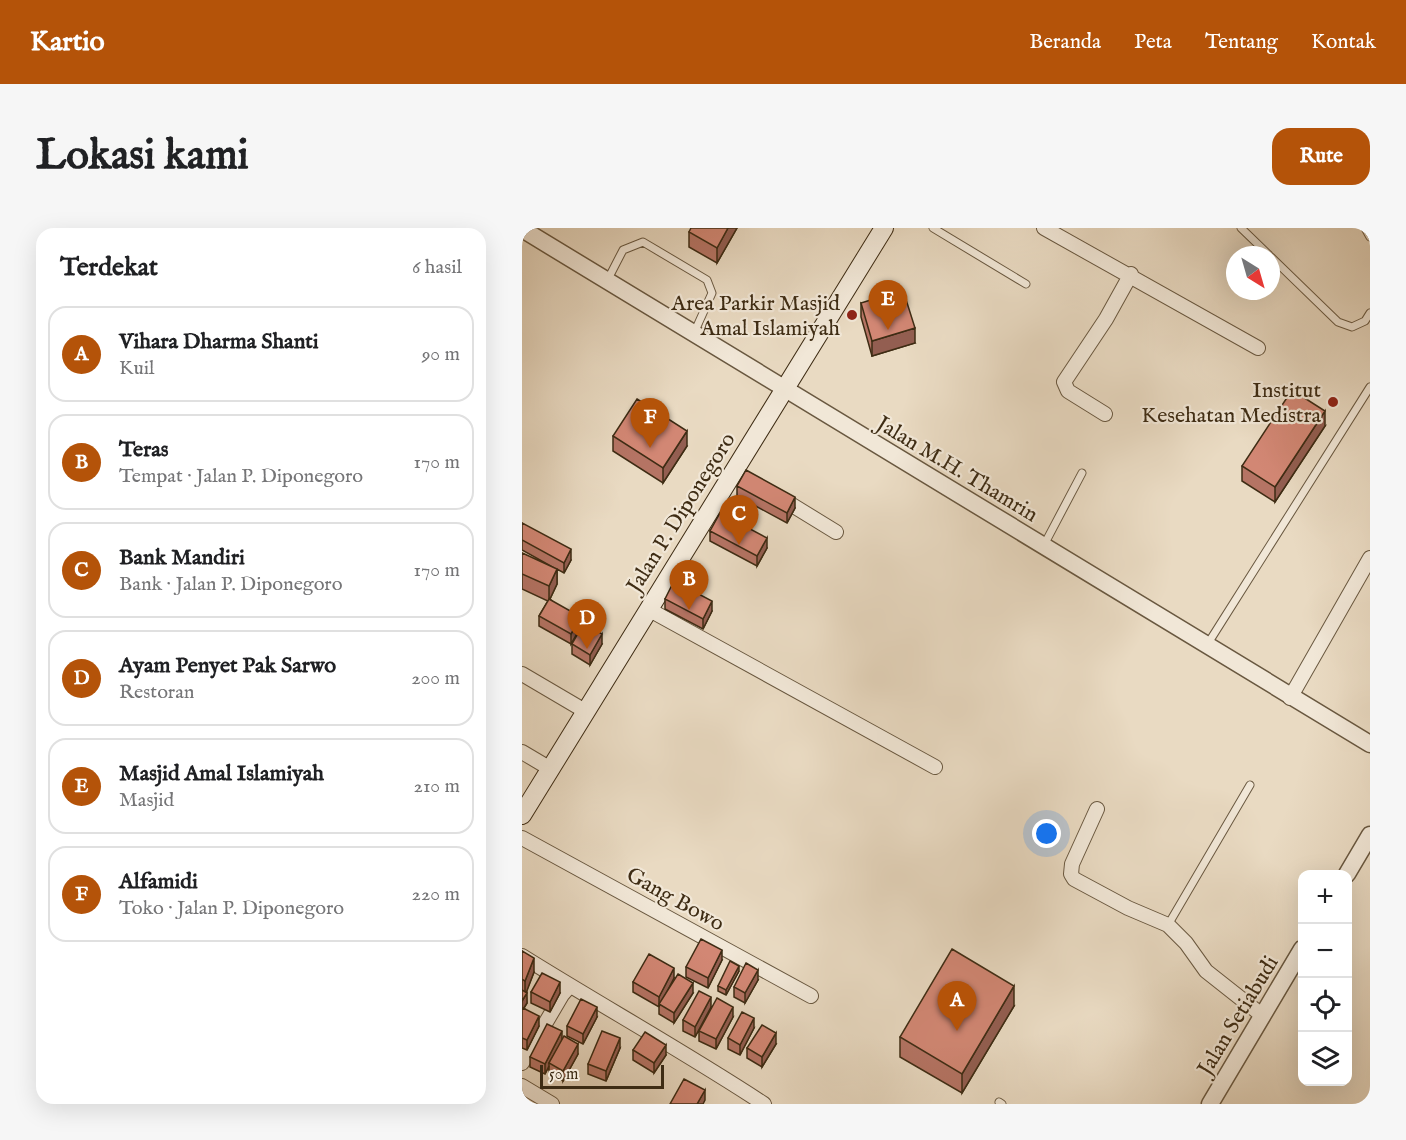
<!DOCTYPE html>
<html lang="id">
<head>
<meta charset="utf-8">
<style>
  body { margin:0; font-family:"IM FELL English",serif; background:#f6f6f6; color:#202124 }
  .controls { position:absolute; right:18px; bottom:18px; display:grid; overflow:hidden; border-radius:12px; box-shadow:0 6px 24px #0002 }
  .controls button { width:54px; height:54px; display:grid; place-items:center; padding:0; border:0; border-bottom:2px solid #e0e0e0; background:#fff; color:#202124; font:30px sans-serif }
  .compass { position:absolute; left:704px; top:18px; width:54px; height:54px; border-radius:50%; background:#fff; box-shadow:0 6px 24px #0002; rotate:143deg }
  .scale { position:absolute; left:18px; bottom:15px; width:124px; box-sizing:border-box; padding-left:6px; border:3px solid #3e2c14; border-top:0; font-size:16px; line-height:21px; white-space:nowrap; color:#3e2c14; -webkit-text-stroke:4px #f1e7d7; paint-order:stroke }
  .you { position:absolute; left:525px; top:606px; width:21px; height:21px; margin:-15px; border:4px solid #fff; border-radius:50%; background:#1a73e8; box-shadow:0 0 0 9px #1a73e833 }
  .badge { display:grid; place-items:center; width:39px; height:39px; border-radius:50%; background:#b45309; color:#fff; font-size:20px; font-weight:700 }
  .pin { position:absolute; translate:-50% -50px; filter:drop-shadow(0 2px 3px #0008) }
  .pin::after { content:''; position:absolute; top:32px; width:21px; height:18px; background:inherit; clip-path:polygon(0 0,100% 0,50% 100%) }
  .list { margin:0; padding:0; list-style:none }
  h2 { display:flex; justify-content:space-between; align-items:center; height:78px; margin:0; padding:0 24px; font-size:26px }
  h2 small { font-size:20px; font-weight:400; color:#757577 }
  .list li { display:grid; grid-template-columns:39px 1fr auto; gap:18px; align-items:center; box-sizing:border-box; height:96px; margin:0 12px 12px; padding:0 12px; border:2px solid #e0e0e0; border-radius:18px }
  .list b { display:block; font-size:22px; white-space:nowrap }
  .list p { margin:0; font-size:20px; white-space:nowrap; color:#757577 }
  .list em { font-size:20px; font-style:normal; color:#757577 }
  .icon { flex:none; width:33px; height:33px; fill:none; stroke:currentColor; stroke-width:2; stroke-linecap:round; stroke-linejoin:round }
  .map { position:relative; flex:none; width:848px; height:876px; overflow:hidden; border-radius:18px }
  header { display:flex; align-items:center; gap:36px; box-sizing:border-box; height:84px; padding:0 30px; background:#b45309; color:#fff }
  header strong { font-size:28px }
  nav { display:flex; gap:33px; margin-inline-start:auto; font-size:21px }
  .intro { display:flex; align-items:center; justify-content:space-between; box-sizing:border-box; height:144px; padding:0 36px }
  h1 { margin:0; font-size:42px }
  .button { padding:15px 27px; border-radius:18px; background:#b45309; color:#fff; font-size:21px; font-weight:700 }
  main { display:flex; gap:36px; padding:0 36px }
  aside { flex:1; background:#fff; border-radius:18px; box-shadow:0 6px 24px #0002 }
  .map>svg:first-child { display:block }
</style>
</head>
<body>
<header>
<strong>Kartio</strong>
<nav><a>Beranda</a><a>Peta</a><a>Tentang</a><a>Kontak</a></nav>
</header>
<div class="intro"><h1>Lokasi kami</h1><a class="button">Rute</a></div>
<main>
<aside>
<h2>Terdekat<small>6 hasil</small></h2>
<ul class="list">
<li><span class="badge">A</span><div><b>Vihara Dharma Shanti</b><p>Kuil</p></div><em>90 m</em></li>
<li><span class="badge">B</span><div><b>Teras</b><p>Tempat · Jalan P. Diponegoro</p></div><em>170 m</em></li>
<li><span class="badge">C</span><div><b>Bank Mandiri</b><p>Bank · Jalan P. Diponegoro</p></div><em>170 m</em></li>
<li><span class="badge">D</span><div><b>Ayam Penyet Pak Sarwo</b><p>Restoran</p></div><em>200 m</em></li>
<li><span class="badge">E</span><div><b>Masjid Amal Islamiyah</b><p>Masjid</p></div><em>210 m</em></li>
<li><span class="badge">F</span><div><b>Alfamidi</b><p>Toko · Jalan P. Diponegoro</p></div><em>220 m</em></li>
</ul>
</aside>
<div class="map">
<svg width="848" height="876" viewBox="0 0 848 876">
  <rect width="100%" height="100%" fill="#e9dac2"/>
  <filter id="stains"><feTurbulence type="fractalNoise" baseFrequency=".00333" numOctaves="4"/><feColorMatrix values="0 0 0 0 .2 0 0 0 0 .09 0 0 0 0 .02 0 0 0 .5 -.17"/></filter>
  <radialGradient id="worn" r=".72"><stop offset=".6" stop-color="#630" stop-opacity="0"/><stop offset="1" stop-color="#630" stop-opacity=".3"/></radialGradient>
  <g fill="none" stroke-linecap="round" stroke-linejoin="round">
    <defs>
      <path id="service" d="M411,0L504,56
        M719,0L747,27
        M843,0L848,9
        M749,29L816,94L830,99L843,93L848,85
        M85,53L101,22L121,14L185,52L190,65L172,105
        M522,317L560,245
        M685,417L848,159
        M646,697L728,557
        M477,874L480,876"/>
      <path id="minor" d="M522,0L736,120
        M583,186L546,163L542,154L584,91L609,46
        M257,269L314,304
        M126,381L413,539
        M0,446L63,483
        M768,470L848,330
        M0,524L27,540
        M575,581L550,636L549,646L552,651L606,680L646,697L664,715L684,743L741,788
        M0,610L289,768
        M0,728C80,778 163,824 242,876
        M0,835L40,767L47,759
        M0,858L30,876"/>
      <path id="tertiary" d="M0,1L848,516
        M825,646L848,607
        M688,876L780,721"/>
      <path id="secondary" d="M0,587L362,0"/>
    </defs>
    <use href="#service" stroke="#695840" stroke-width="9"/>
    <use href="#minor" stroke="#695840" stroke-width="16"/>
    <use href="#tertiary" stroke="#695840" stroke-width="19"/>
    <use href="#secondary" stroke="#3e2c14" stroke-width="20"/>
    <use href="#service" stroke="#f1e7d7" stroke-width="7"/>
    <use href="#minor" stroke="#f1e7d7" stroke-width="14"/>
    <use href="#tertiary" stroke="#f1e7d7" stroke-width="16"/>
    <use href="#secondary" stroke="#f1e7d7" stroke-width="18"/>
  </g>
  <path fill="#b57464" stroke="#3e2c14" stroke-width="1.5" d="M215,0L195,35L167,19V4Z
    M339,75L393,115L350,128L339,89Z
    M803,198L753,274L720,253V238Z
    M91,208L165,218L141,255L91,223Z
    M215,258L273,280L265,295L215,268Z
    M0,295L49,332L42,345L35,341V356L28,371L59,399L49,416L17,398V388L26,373L0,361V325L34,341L0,322Z
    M188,303L245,320L235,338L188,313Z
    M143,371L190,383L181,401L143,381Z
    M50,416H80L68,437L50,426Z
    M0,723L12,744L4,764L5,775L2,780L17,798L5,822L0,820Z
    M200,732L186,760L164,749V739Z
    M217,743L204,767L196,763V758Z
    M152,750L144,766L171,765L152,795L137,786V777V779L111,764V754Z
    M236,752L223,775L212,769V759Z
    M9,764L38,765L28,784L9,775Z
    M492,778L440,865L378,829V809Z
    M189,779L173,809L161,803V792Z
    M75,789L61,816L45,808V798Z
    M211,789L194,821L177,813V803Z
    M232,800L218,827L206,821V810Z
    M40,812L56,826L41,853L27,845V838L23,846L8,839V829Z
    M254,816L240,839L225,830V820Z
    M98,820L84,853L66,846V836Z
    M111,822L144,827L132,845L111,832Z"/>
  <path fill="#935e51" stroke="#3e2c14" stroke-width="1.5" d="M206,0H215L195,35V20Z
    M393,100V115L350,128V113Z
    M803,183V198L753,274V259Z
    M165,203V218L141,255V240Z
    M273,269V280L265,295V285Z
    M245,310V320L235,338V328Z
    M49,321V332L42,345V335Z
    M35,341V356L27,373V358Z
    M190,373V383L181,401V391Z
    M59,389V399L49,416V406Z
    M80,406V416L68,437V427Z
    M200,722V732L186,760V750Z
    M12,730V744L3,768V753Z
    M217,738V743L204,767V762Z
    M152,740V750L137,779V769Z
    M236,742V752L223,775V765Z
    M38,754V765L28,784V774Z
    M171,755V765L152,795V785Z
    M492,758V778L440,865V846Z
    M5,765V775L0,783V773Z
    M189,769V779L173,809V799Z
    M75,779V789L61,816V806Z
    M211,779V789L194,821V811Z
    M17,788V798L5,822V812Z
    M232,790V800L218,827V817Z
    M40,803V814L27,835V838L23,846V836Z
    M254,805V816L240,839V829Z
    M98,810V820L84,853V843Z
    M56,816V826L41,853V843Z
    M144,817V827L132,845V835Z
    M183,862V872L181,876H175Z"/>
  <path fill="#d28774" stroke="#3e2c14" stroke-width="1.5" d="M169,0H206L195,20L167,4Z
    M381,62L393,100L350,113L339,75Z
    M770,162L803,183L753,259L720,238Z
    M115,171L165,203L141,240L91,208Z
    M224,242L273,269L265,285L215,258Z
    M198,285L245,310L235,328L188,303Z
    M0,295L49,321L42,335L0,312Z
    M0,325L35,341L27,358L0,346Z
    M152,353L190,373L181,391L143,371Z
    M27,371L59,389L49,406L17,388Z
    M62,395L80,406L68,427L50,416Z
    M179,711L200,722L186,750L164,739Z
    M430,721L492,758L440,846L378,809Z
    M0,723L12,730L3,753L0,751Z
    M127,726L152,740L137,769L111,754Z
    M208,733L217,738L204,762L196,758Z
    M224,735L236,742L223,765L212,759Z
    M20,745L38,754L28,774L9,764Z
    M156,746L171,755L152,785L137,776Z
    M0,762L5,765L0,773Z
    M177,763L189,769L173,799L161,792Z
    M195,770L211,779L194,811L177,803Z
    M59,771L75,779L61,806L45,798Z
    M1,780L17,788L5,812L0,810V782Z
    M220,784L232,790L218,817L206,810Z
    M25,796L40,803L23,836L8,829Z
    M240,797L254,805L240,829L225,820Z
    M80,803L98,810L84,843L66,836Z
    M123,804L144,817L132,835L111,822Z
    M42,808L56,816L41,843L27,835Z
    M162,851L183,862L175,876H148Z"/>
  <g fill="#8f2418" stroke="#f1e7d7" stroke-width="2">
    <circle cx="330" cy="87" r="6"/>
    <circle cx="811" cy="174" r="6"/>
  </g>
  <g text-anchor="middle" stroke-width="4.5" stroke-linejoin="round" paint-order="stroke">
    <g font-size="22" fill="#3e2c14" stroke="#f1e7d7" text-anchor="end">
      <text x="318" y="82">Area Parkir Masjid<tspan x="318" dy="25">Amal Islamiyah</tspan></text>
      <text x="799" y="169">Institut<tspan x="799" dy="25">Kesehatan Medistra</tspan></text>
    </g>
    <g font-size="22" fill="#3e2c14" stroke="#f1e7d7">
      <text transform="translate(436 240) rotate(31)" y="8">Jalan M.H. Thamrin</text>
      <text transform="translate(158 284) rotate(-58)" y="8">Jalan P. Diponegoro</text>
      <text transform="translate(154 670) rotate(29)" y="8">Gang Bowo</text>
      <text transform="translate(715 787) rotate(-59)" y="8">Jalan Setiabudi</text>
    </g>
  </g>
  <rect width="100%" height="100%" filter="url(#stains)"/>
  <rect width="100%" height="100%" fill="url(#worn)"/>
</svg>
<div class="controls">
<button>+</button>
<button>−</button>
<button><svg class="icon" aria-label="locate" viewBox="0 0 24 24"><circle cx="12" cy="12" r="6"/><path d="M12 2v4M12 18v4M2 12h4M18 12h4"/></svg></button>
<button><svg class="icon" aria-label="layers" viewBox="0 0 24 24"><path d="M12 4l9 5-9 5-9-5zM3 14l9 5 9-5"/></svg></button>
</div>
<svg class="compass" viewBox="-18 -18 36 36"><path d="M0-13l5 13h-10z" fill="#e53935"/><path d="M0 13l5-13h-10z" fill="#757577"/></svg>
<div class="scale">50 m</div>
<div class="you"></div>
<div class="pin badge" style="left:435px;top:803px">A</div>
<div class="pin badge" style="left:167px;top:382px">B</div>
<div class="pin badge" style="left:217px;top:317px">C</div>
<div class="pin badge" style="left:65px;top:421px">D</div>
<div class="pin badge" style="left:366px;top:102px">E</div>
<div class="pin badge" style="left:128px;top:220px">F</div>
</div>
</main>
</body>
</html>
